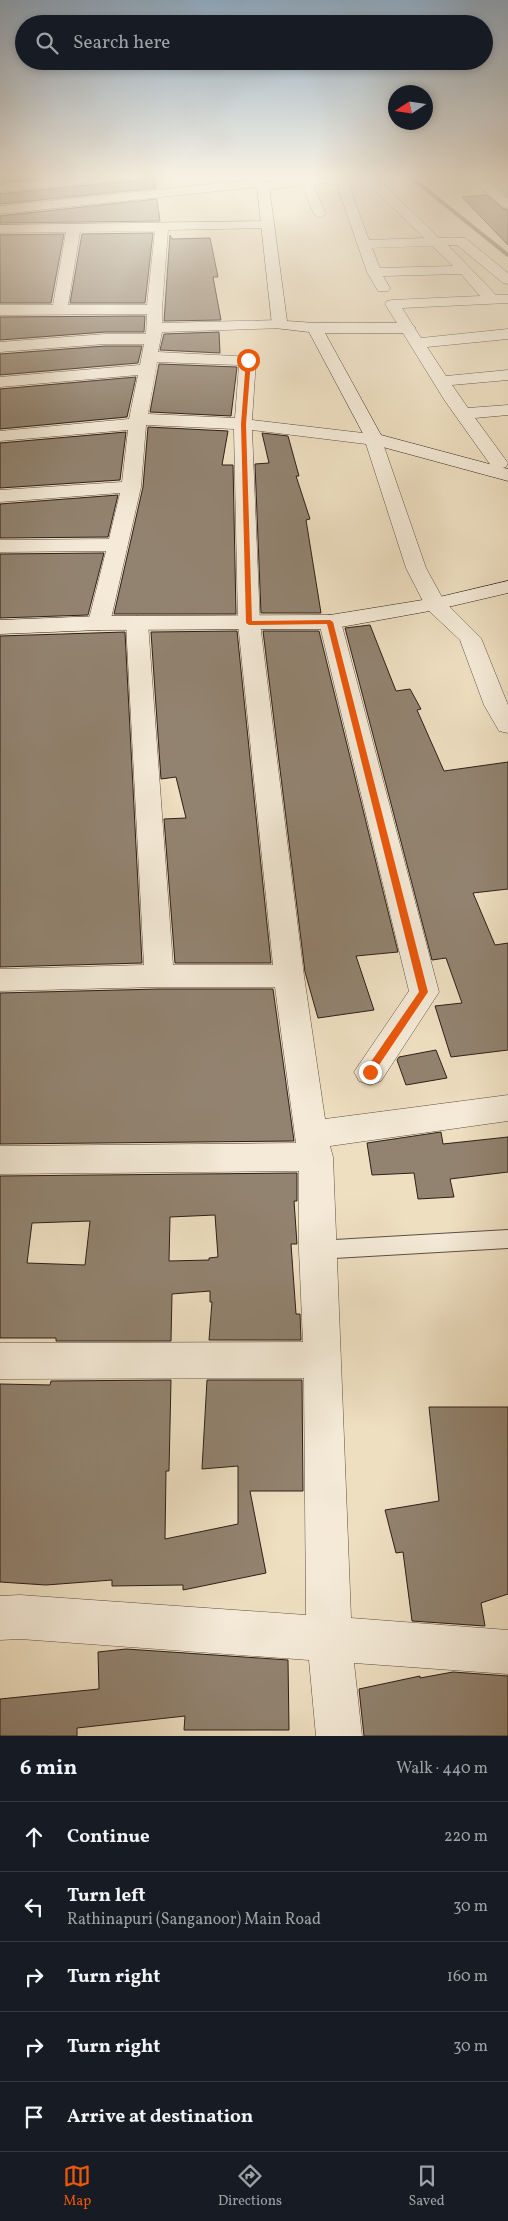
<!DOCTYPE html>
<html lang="en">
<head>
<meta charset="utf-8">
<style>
  body { margin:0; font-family:Vollkorn,serif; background:#20242c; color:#f1f3f6 }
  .compass { position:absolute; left:388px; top:85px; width:45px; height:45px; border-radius:50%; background:#171b24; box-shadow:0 2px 8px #0003; rotate:258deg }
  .stop { position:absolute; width:15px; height:15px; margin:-11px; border:4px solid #ea580c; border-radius:50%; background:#fff }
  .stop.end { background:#ea580c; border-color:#fff; box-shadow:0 1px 5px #0008 }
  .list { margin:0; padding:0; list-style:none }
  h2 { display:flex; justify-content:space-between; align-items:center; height:65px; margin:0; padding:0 20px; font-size:21px }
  h2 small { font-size:16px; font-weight:400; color:#9ea1a6 }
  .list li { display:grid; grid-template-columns:32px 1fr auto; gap:15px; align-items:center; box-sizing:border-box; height:70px; padding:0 20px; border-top:1px solid #363941 }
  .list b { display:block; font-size:19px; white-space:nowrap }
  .list p { margin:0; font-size:16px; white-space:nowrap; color:#9ea1a6 }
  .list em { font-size:16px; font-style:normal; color:#9ea1a6 }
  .icon { flex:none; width:28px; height:28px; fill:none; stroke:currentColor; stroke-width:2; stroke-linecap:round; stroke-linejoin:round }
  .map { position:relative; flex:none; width:508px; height:1736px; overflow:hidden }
  .search { position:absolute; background:#171b24; box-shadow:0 2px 8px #0003; left:15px; right:15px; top:15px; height:55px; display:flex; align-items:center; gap:12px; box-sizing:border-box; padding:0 18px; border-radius:28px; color:#9ea1a6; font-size:19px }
  .sheet { height:415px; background:#171b24 }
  nav { display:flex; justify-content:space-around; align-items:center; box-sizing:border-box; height:70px; border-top:1px solid #363941; background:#171b24; font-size:14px; color:#9ea1a6 }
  nav a { display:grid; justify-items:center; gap:2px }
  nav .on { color:#ea580c }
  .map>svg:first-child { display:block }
</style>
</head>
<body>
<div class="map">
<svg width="508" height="1736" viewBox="0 0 508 1736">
  <rect width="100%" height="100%" fill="#eedfc1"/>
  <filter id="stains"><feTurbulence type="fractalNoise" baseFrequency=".004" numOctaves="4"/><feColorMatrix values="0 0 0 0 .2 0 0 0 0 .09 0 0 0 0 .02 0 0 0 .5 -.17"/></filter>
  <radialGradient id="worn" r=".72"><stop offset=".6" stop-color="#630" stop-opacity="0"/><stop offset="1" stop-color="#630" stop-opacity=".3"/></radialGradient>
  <path fill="#cdbea4" stroke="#7e6e5e" d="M474,174H508V200Z"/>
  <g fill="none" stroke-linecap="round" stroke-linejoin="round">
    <path stroke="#7a6b5c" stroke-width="4" d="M407,174L508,255"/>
  </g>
  <path fill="#928370" stroke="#2e1f19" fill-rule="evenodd" d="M1,174H92L4,182Z
    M148,174H154L156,188L0,204V194L140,180Z
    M487,195L502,208L508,210V245L462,197Z
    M157,199L160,221L0,223V216Z
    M153,233L145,303H70L82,234Z
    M64,234L51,303H0V235Z
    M170,235L172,239L210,238L218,277H213L221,320L164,321Z
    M145,316L144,332H105L0,340V317Z
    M219,332L220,353L160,350L164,334Z
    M105,346H142L138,363L0,375V354Z
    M159,364L237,367L231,416L150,412Z
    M136,377L127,417L0,429V389Z
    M148,427L228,431L222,465H233L236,614H114L143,487Z
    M126,432L120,480L0,488V443Z
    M262,433L288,436L299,476H296L310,519L306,520L321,613H261L255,464L269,463Z
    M118,495L108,537L0,538V504Z
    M104,553L88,615L0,618V554Z
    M370,625L396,691L410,689L421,709L417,710L444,771L508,762V889L473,893L495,945L508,943V1050L451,1057L435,1006L462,1003L446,958L432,960L345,628Z
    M237,631L271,963H175L164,819L186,818L176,777L161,779L151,632Z
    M263,631H319L398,952L356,956L374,1010L318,1018L305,972Z
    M125,632L142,963L0,967V636Z
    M159,989H273L294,1141L0,1144V993Z
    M436,1050L447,1078L406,1085L397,1060L399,1057Z
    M441,1132L443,1144L508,1137V1172L450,1179L454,1197L418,1199L414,1173L372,1175L367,1143Z
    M297,1173V1201H294L297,1244H291L296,1314H300L301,1340H209L212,1302H210V1291L172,1294L171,1341H56V1338H0V1176ZM215,1215L218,1257L209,1258V1260L169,1261L170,1217ZM90,1221L85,1265L27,1263L32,1223Z
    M171,1380L169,1471H166L165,1539L238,1524V1466L202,1469L207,1380H302L303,1491H250L266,1573L183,1590V1585L112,1586V1580L46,1585L0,1582V1384L50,1385L51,1381Z
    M429,1407H508V1594L481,1603L485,1626L412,1621L403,1552L396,1553L385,1510L439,1501Z
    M126,1649L288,1660L289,1730H184L185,1716L77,1728V1736H0V1699L99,1689L98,1652Z
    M453,1672L508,1676V1736H364L359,1689L420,1676V1678Z"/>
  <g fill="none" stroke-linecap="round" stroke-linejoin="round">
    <defs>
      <path id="lane" d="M508,1230V1248L317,1259L310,1256L307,1250L310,1244L317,1241Z"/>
      <path id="street" d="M108,174H146L140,178L0,192V184Z
        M295,174H307L309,177L323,175L342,178L375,176L439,238H465L508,273V284L503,283L457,245H448L496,295H508V303L402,308L421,338L508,329V339L427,347L446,376L508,370V380L452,385L468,408L508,405V415L475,418L508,463L506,467L499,469L492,467L445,401L385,304L387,301L392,300L480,296L461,274L383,276L390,288L388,291H378L367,272L337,185L323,183L313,184L326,214L320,218L314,214L302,185L263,190L257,187L0,214V206L260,179L265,182L298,178ZM368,183L424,238L369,240L349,185ZM432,246L453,266L380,268L372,248Z
        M465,174H478L508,198V208L503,207Z
        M267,221L272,222L274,225L272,228L168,230L162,309V323L280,320L285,322L288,325L285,328L162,332L158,352L254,357L256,360L252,420L380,435L426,568L444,601L481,638L508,705V733L499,731L484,705L460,640L427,609L406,568L366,444L252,430L260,623L304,976L325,1119L508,1095V1121L330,1146L333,1157L351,1618L508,1630V1674L354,1663L362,1736H316L309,1660L20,1639L0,1640V1596L20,1595L306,1615L304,1378L0,1379V1343L303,1342L299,1250V1171L0,1174V1146L296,1143L275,987H159L0,991V969L144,965L126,623L129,618L137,616L145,618L148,623L173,965H273L238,623L234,429L146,425L141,487L110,623L107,628L99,630L91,628L88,623L106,551L0,552V540L109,539L120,493L0,502V490L122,482L128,430L0,441V431L129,419L138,375L0,387V377L140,365L144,344H105L0,352V342L105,334H146L147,314L0,315V305H53L66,232L0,233V225ZM155,231L147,305H68L80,232ZM157,362L239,365L235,418L148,414Z
        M330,615L338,617L341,622L439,992L381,1081L370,1085L359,1081L354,1072L409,991L319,622L322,617Z"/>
      <path id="secondary" d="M243,174H256L269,186L287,321L315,323H408L413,325L416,328L413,331L408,333H325L381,435L508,469V481L368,443L309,332L275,328L272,325L257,187Z
        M508,581V593L435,610L330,629L99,630L0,634V620L99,616L330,615L435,598Z"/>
    </defs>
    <use href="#lane" stroke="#5e4f43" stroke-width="2"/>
    <use href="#street" stroke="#5e4f43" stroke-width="1"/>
    <use href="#secondary" stroke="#2e1f19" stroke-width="1"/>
    <use href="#lane" fill="#f4ead7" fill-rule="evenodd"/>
    <use href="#street" fill="#f4ead7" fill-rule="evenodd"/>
    <use href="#secondary" fill="#f4ead7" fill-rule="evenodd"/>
  </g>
  <linearGradient id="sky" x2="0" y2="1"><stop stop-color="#90abc2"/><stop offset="0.42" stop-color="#f7f1e3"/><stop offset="1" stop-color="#f7f1e3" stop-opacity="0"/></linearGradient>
  <rect width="508" height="417" fill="url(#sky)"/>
  <path fill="#ea580c" d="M248,358L251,360L246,424L252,621L330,620L333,622L428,992L373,1074L370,1075L365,1072L366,1069L419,992L327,624L249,625L246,623L241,424L246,360Z"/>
  <rect width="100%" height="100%" filter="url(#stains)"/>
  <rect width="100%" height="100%" fill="url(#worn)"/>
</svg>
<svg class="compass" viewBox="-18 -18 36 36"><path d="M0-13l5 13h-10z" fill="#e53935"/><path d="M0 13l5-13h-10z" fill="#9ea1a6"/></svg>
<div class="stop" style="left:248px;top:360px"></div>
<div class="stop end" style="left:370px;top:1072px"></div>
<div class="search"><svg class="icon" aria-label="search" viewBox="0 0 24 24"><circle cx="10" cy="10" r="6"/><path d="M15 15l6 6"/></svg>Search here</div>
</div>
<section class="sheet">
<h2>6 min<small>Walk · 440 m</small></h2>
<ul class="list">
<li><svg class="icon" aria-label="ahead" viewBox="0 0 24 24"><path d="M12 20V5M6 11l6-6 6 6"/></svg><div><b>Continue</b></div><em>220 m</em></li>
<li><svg class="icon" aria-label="left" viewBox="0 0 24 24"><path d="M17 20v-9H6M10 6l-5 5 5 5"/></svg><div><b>Turn left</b><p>Rathinapuri (Sanganoor) Main Road</p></div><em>30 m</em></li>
<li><svg class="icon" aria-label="right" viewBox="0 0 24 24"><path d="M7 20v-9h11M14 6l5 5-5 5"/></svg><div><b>Turn right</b></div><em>160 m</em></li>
<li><svg class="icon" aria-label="right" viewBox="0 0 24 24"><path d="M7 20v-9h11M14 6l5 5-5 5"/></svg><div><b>Turn right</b></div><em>30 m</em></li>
<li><svg class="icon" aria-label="arrive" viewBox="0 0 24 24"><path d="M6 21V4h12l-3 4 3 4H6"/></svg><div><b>Arrive at destination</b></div></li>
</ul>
</section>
<nav>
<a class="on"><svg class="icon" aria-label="map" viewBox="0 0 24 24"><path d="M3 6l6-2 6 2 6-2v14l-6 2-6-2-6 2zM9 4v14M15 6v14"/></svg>Map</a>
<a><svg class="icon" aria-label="directions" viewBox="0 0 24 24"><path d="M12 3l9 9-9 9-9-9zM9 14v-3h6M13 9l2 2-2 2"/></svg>Directions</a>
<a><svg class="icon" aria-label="saved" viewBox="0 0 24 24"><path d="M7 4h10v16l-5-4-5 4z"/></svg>Saved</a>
</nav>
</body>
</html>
